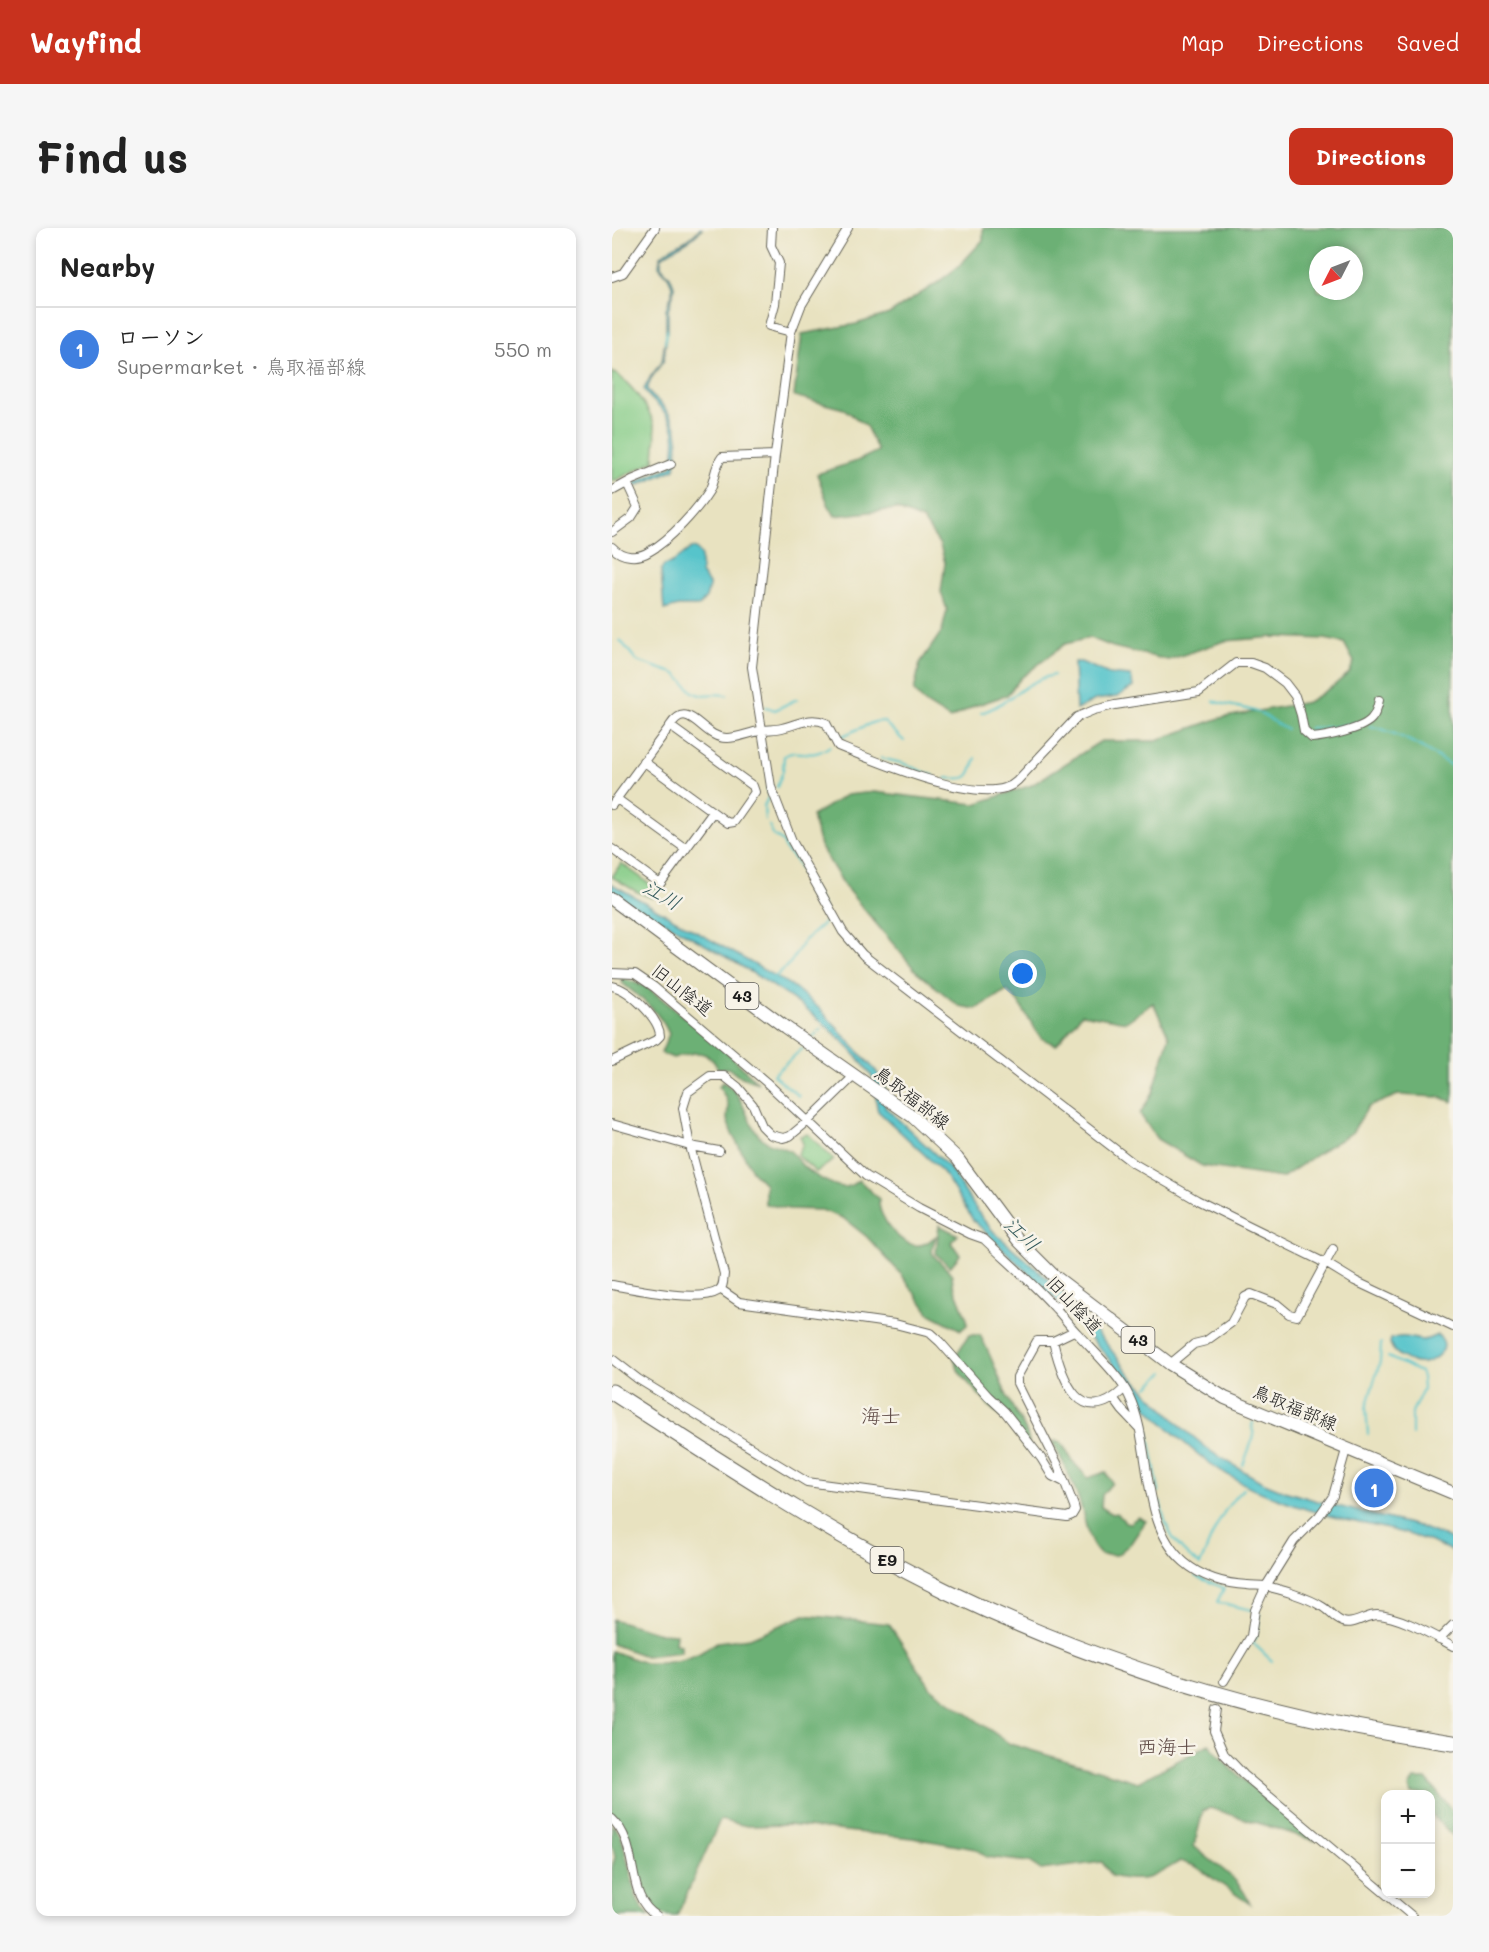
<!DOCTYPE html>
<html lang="en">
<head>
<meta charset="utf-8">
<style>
  body { margin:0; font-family:Mali,"Klee One",sans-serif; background:#f6f6f6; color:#222 }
  .controls { position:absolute; right:18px; bottom:18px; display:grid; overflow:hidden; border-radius:12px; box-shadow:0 3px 9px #0003 }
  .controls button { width:54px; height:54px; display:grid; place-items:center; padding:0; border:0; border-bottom:2px solid #e0e0e0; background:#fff; color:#222; font:30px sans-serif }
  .compass { position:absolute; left:697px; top:18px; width:54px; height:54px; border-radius:50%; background:#fff; box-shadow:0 3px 9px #0003; rotate:228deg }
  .you { position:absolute; left:411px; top:746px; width:21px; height:21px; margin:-15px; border:4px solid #fff; border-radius:50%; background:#1a73e8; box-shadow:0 0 0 9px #1a73e833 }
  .badge { display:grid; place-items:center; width:39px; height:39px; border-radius:50%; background:#c8321e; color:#fff; font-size:20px; font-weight:700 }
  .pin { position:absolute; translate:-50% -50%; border:3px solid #fff; box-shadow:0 2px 6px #0006 }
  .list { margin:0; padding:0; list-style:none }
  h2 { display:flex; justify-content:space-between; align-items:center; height:78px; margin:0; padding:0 24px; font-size:26px }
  h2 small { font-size:20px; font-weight:400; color:#767676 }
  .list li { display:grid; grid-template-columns:39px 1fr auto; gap:18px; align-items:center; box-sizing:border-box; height:84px; padding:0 24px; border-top:2px solid #e0e0e0 }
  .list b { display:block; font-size:22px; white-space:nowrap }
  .list p { margin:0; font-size:20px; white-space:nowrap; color:#767676 }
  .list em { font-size:20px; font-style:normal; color:#767676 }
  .map { position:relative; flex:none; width:841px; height:1688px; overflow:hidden; border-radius:12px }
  header { display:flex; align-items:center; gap:36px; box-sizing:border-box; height:84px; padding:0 30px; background:#c8321e; color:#fff }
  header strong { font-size:28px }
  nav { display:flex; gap:33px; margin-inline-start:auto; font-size:21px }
  .intro { display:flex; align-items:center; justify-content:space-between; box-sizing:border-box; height:144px; padding:0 36px }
  h1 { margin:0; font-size:42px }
  .button { padding:15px 27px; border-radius:12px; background:#c8321e; color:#fff; font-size:21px; font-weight:700 }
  main { display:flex; gap:36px; padding:0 36px }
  aside { flex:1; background:#fff; border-radius:12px; box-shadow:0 3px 9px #0003 }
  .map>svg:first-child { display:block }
</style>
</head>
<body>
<header>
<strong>Wayfind</strong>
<nav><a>Map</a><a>Directions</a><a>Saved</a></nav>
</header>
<div class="intro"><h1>Find us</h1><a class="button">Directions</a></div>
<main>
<aside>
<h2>Nearby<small></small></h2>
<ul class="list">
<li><span class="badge" style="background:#3f7fe0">1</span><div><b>ローソン</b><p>Supermarket · 鳥取福部線</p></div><em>550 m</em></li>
</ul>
</aside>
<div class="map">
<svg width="841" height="1688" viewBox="0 0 841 1688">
  <rect width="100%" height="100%" fill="#f7f3e8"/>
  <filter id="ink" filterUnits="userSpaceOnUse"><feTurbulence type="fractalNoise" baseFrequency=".0167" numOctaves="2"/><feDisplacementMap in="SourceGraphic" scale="12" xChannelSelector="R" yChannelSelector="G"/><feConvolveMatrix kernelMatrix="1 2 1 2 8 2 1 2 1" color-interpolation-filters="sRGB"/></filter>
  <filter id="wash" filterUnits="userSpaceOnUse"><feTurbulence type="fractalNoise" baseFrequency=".008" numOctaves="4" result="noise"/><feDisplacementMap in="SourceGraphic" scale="24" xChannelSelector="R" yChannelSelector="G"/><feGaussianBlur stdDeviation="1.35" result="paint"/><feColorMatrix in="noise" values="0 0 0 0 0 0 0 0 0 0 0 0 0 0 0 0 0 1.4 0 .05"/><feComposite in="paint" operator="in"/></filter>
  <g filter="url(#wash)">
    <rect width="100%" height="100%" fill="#e8e2c0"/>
    <path fill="#85cc87" stroke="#507452" stroke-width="1.5" d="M0,144C16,151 39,182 43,199C45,209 42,223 42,233L0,254Z
      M9,635L46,662L41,670L25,664L0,649Z
      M196,906L222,932L204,944L185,927L191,916L188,908Z"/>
    <path fill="#6cb074" stroke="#446648" stroke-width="1.5" fill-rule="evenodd" d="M371,0H841V874L827,869L786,867L756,879L740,905L716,919L670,950L590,938L545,911L528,886L541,864L557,809L541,775L514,794L470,786L444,817L429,810L406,774L395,762L364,781L347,778L304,743L234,660L208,618L200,588L234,567L262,564L363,576L420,557L489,513H542L608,490L696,474L720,459L737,445L742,434L732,415L713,411L663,409L613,413L556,432L501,419L478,410L453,416L409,450L395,467L362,478L338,491L314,476L302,463L308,435L330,403L335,382L329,364L333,335L328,317L311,292L284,281L223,288L216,276L205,246L245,233L266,223L254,198L232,181L182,168L190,106L244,96L277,86L325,55L347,38L371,12ZM706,27H742V63H706Z
      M10,750L35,759L112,821L146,855L125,847L116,840L106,841C96,819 80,824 61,830L49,825L57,806C48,784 29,770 10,755Z
      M110,854C134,864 132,896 152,912C160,918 171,918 178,923C183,927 186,933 190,937C199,946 218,957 231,959C237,960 242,955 247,952L267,971C265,989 291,1024 312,1016C316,1015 321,1010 324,1008L320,1021L321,1027L340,1046L341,1056L355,1091V1097L349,1102L318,1086L289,1046L255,1009L231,990L209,982L177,981L153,976V956L141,944L120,906L115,892L116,878L114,870L107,859Z
      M327,997L346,1007L339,1014L348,1027L338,1039L324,1026Z
      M357,1107H368C380,1128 386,1150 397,1172C404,1188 418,1202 417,1219L404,1207L395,1193L380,1181L359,1158L347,1144L342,1130Z
      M440,1213L449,1214L462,1235L476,1250L494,1244L500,1255L490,1267L489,1279L500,1286L505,1285L513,1294L518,1295L526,1289L534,1293L519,1315L505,1327H489C474,1314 474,1293 468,1275C461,1254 450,1232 440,1213Z
      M192,1387L277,1396L319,1460L398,1516L526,1554L597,1516L618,1540L704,1613L598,1580L591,1583L582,1618C605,1640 626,1646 638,1676L583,1638L568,1633C540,1650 533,1656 499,1648L490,1634L429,1642L417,1634L374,1629L364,1621L301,1610L176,1597L135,1598L108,1592L65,1688C56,1688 45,1687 39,1680C27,1666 21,1623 15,1604L11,1596L0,1588V1423L33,1435H50L70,1432L88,1425L105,1414L138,1410Z
      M0,1391L48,1405L64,1406L63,1416L69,1417V1424L33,1428L0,1416Z
      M802,1551H814L841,1583V1608L819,1586L818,1566H799L797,1560Z
      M0,1596L9,1607L25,1671L30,1680L38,1688H0V1640L3,1629L0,1616Z"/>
    <path fill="#56c4cb" stroke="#397074" stroke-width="1.5" d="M88,0H90C80,15 62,18 49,30V38L58,48L62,58L61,67L56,82V104H54V81L60,66V58L56,48L47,38L48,29C59,16 78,15 88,0Z
      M53,112H54L52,132L40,149L35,161C39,170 46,171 51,178C70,201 67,214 63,241L24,258L22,255L60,238C64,214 66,198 48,179C41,172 36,170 32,161L39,148L50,134Z
      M79,320L84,321L89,327V345L97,356V360L94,370L87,378H66L52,382L49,342L52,337L61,334Z
      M462,434H469L497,446L518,448L520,452L521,459L505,469L483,472L464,482Z
      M0,656L182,759L208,781L264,843L273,858V879L336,938L370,990L382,1004L445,1059L493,1114L521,1150L573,1202L601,1225L650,1254L672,1263L709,1274L806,1298L841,1312V1324C803,1303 760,1299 718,1288C667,1275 616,1253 576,1218C557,1202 540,1184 523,1167L524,1165L517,1157L493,1126L445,1073L361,992L331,944L266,883C262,872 266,856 259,847C224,797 171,763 119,732C82,710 45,689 7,670L0,665Z
      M825,1107C831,1110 833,1116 831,1122C827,1127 822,1132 815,1134C803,1139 781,1127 778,1115L779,1111C794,1106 798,1111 810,1112C815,1112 821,1109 825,1107Z"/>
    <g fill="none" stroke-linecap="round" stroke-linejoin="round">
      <path stroke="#56c4cb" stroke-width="2" d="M53,115L55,102
        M8,412L25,433L64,446L81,464L89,467L103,466L115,467
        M602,473C617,479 636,479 650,486C659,491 665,498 675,501
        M154,479L163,482L185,471
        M369,485C396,477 414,452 442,447
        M758,498C789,505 815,522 841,539
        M697,500L721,499L745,495
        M228,509L262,494L271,493L292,513
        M269,530L290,535L322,548
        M334,550C358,552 356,551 364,530
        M165,559L171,543L172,528C189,518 196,534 218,518
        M153,592L152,578L157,568L155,560
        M157,597L161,607L171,614L173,621L183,632L212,680
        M162,750L179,734L191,714L211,696L215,690
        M200,810L209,801
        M187,868L161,847L190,821
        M776,1129L808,1144L810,1149L811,1161L800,1184V1207
        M536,1159L552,1144
        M526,1177L536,1203L547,1264
        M756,1206L754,1180L768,1134L769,1115
        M631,1237L642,1208L640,1199L641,1194
        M548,1273C553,1302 563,1319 587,1336
        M588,1337C599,1310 609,1281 631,1261
        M583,1348L612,1360L605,1374L640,1382
        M648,1386L645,1404L641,1415L660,1433"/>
    </g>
  </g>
  <g filter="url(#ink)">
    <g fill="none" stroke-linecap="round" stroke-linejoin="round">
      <defs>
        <path id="street" d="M160,0L159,18L167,35L163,76L157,98L179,104
          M236,0L189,78L179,104L163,227L140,439L159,559L180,613L231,704L251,727L521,935L585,972L715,1036L743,1053L841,1099
          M0,49L11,45L43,0
          M0,263L20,252L59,236
          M0,304L19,290L26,279L15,255
          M0,319C10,330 26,331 38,323C58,312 85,282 97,263C103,252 102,239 110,229L163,227
          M58,498C77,468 90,511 115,510C125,510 137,505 147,503C154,501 162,502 170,500C187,496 198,488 214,495L226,518C263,533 355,572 393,560C397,559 402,556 405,553L465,489L482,482L503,477L587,464L624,435H639L653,440L673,455L683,468L689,487L692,503L700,510C714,509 752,501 760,490C764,485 766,477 767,472
          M5,571L74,621
          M0,577L58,498L141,558L143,564L122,594L116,595L31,533
          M0,621L48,656L101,584
          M0,745L23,746L42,759L154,854L254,948L307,980L358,1006L372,1011C396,1034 422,1056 444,1081C451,1088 457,1097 465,1105C480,1122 508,1148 517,1168C541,1218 527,1295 572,1334C589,1349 613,1356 635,1357C641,1358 647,1357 653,1358C668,1361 697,1370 709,1378C717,1382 722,1391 731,1394C742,1398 753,1387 765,1387C788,1388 820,1407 841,1418
          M0,758C17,761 48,791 48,808L44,812L0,833
          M0,896L78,918L107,923
          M0,1057C23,1061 87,1075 106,1063C112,1059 111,1053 112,1046L78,918L71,880L76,864L98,848H112L126,859L141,877L150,898L159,907L171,910L178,908L195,894L242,848
          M108,1061L127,1074L283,1096L318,1105L328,1114L376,1168L393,1184L429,1230L440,1248L452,1254
          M444,1080L461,1063
          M441,1113C450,1151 468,1203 512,1161
          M0,1131L26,1151L195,1254L455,1289L460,1287L463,1282L462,1278L446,1237L405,1155V1149L425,1113H441L462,1103
          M558,1136L582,1116L594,1113L619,1095L633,1069L639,1066L665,1076L677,1086L685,1088L721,1021
          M502,1171L510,1182L527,1200
          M827,1411L841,1397
          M612,1453L639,1408L643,1382L654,1358L682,1313L707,1288L721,1268L734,1222
          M605,1481L602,1503L612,1526L632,1547L800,1688
          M0,1591C29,1618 12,1669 45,1688"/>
        <path id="primary" d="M0,671L173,799L300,888L345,930L406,1012L441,1047L558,1136L613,1170L841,1265"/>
        <path id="highway" d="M0,1164C109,1234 217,1306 334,1363C493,1440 665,1491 841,1515"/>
      </defs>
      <use href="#street" stroke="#636155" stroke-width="10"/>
      <use href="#primary" stroke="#636155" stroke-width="14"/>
      <use href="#highway" stroke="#636155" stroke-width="17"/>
      <use href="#street" stroke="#fff" stroke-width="8"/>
      <use href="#primary" stroke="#fff" stroke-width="12"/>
      <use href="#highway" stroke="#fff" stroke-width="15"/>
    </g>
  </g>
  <g text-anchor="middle" stroke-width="5" stroke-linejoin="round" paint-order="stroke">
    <g fill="#f7f3e8" stroke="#5e5c59" stroke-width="1.5">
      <rect x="113.5" y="755" width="33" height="26" rx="4.5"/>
      <rect x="509.5" y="1099" width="33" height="26" rx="4.5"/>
      <rect x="258.5" y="1319" width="33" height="26" rx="4.5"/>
    </g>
    <g font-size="16" font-weight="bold" fill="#1c1c1c">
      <text x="130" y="774">43</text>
      <text x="526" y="1118">43</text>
      <text x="275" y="1338">E9</text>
    </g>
    <g font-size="18" fill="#1c1c1c" stroke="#f7f3e8">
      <text transform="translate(70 762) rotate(38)" y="6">旧山陰道</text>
      <text transform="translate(300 870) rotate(38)" y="6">鳥取福部線</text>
      <text transform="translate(462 1077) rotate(47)" y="6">旧山陰道</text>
      <text transform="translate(683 1180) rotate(23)" y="6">鳥取福部線</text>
    </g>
    <g font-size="20" font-style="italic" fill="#305759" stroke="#f7f3e8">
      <text transform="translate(50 667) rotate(30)" y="7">江川</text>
      <text transform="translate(410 1006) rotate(44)" y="7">江川</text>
    </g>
    <g font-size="20" fill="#5d4844" stroke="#f7f3e8">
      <text x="269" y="1195">海士</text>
      <text x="555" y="1526">西海士</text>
    </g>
  </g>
</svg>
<div class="controls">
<button>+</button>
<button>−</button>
</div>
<svg class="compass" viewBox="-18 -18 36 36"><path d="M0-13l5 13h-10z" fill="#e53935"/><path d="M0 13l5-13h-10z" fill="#767676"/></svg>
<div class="you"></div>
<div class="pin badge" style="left:762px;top:1260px;background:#3f7fe0">1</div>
</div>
</main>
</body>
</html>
